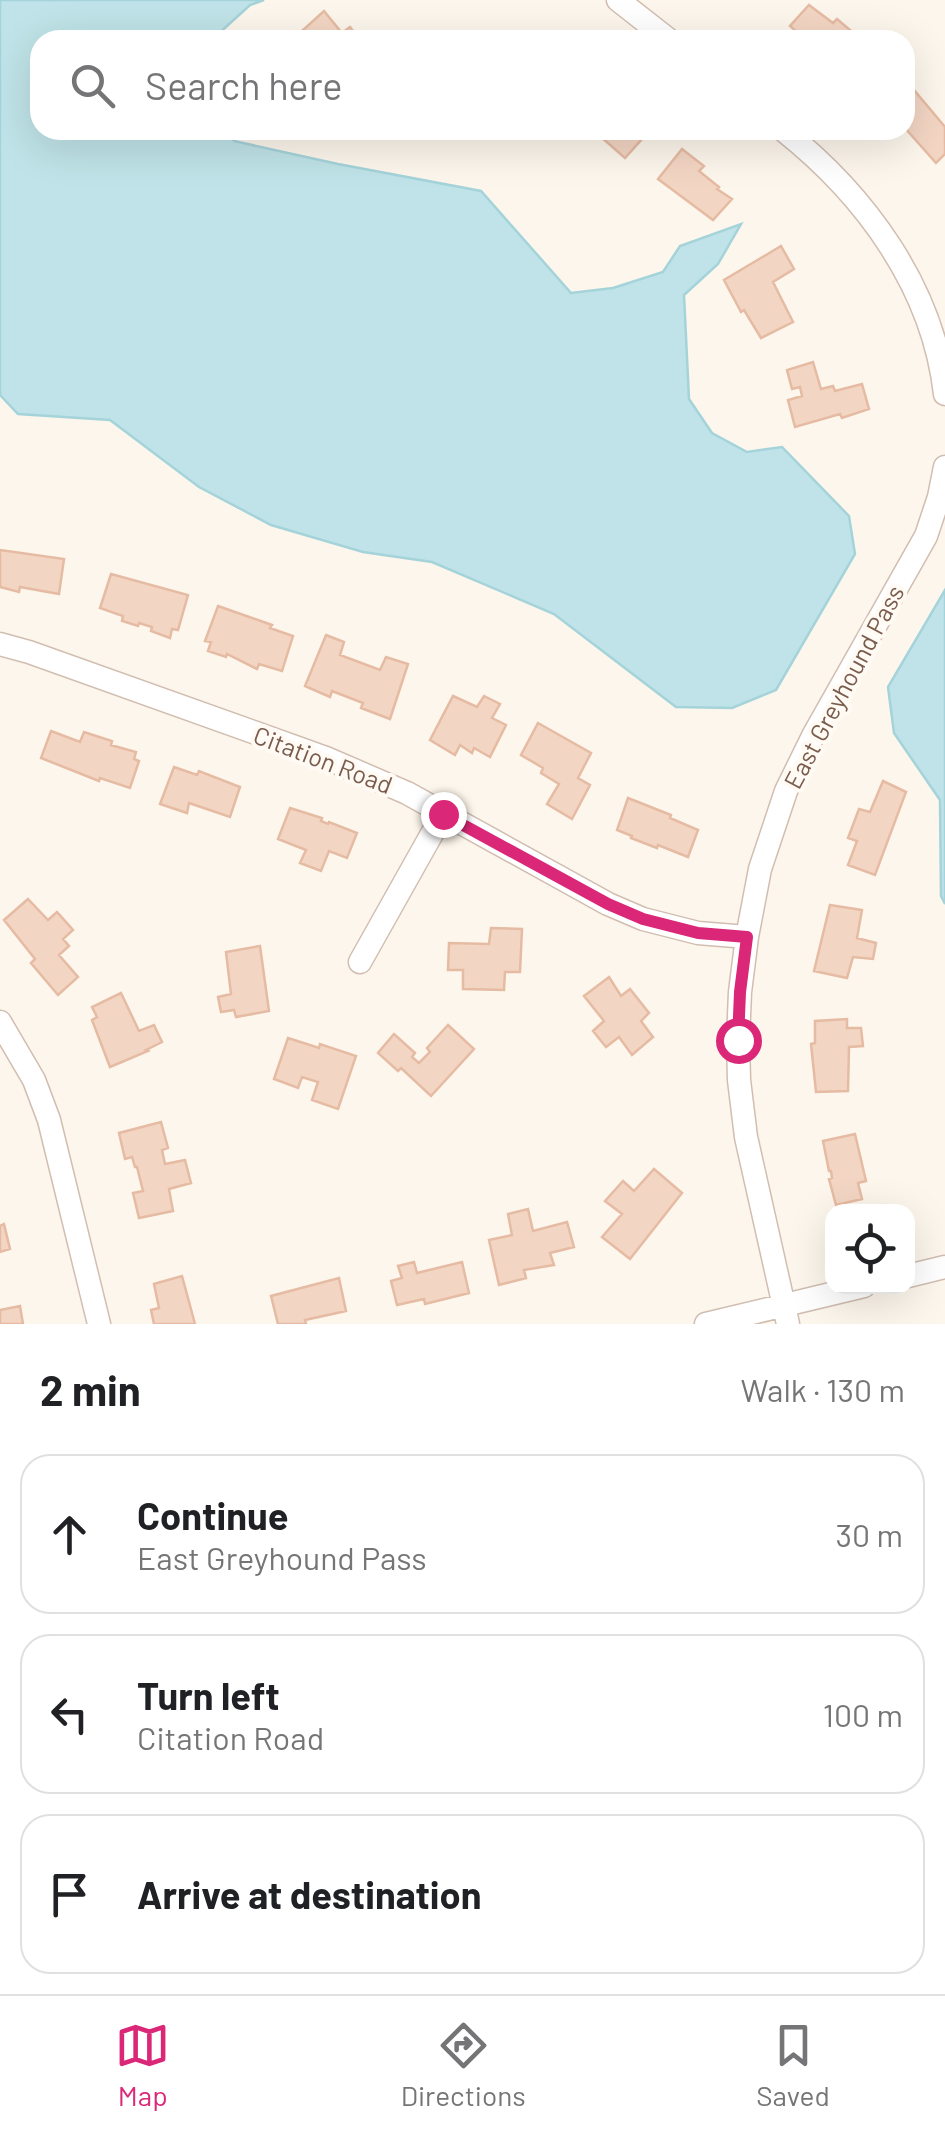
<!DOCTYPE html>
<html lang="en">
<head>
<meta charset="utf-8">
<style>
  body { margin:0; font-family:Barlow,sans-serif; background:#f6f6f6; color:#202124 }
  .controls { position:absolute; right:30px; bottom:30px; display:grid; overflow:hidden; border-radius:20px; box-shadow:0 10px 40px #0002 }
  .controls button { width:90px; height:90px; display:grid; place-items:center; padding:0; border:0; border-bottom:2px solid #e0e0e0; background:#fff; color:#202124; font:50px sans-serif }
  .stop { position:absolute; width:30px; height:30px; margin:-22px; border:8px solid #db2777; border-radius:50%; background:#fff }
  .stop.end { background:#db2777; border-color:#fff; box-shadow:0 2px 10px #0008 }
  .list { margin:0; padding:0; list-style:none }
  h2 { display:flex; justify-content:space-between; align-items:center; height:130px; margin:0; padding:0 40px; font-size:42px }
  h2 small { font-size:32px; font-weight:400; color:#757577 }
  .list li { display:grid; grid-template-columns:65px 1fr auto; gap:30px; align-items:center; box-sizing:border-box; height:160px; margin:0 20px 20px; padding:0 20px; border:2px solid #e0e0e0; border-radius:30px }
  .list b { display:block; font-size:38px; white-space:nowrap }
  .list p { margin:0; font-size:32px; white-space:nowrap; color:#757577 }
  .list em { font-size:32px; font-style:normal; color:#757577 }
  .icon { flex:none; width:55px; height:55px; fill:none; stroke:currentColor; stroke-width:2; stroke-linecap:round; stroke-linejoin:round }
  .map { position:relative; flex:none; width:945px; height:1324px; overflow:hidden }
  .search { position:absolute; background:#fff; box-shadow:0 10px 40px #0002; left:30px; right:30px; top:30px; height:110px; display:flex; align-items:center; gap:25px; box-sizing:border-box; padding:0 35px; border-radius:30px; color:#757577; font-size:38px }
  .sheet { height:670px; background:#fff }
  nav { display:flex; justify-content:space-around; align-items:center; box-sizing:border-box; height:140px; border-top:2px solid #e0e0e0; background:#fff; font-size:28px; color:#757577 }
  nav a { display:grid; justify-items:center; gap:5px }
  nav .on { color:#db2777 }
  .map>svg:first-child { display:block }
</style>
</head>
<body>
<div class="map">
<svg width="945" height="1324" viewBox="0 0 945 1324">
  <rect width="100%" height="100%" fill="#fdf6ec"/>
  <path fill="#bfe3e8" stroke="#a5d3da" stroke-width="2.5" d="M0,0H264L250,5L216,36L215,40H40V130H227L234,141L338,164L481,191L571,293L613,288L663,272L680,246L741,224L718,264L684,295L689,399L712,433L747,452L782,447L849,516L855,554L776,690L732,708L676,707L554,614L432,562L363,552L271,525L199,487L110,420L18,414L0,395Z
    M945,590V904L941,896L940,800L894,733L888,687Z"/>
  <path fill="#f3d5c3" stroke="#e6bba3" stroke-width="2.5" d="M809,5L833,23L837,19L857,36L855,38L857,40H806L790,26Z
    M324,11L342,33L350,27L360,40H292Z
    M914,90L945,127V154L936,163L905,128V98Z
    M593,130H632L642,139L625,158Z
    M682,149L704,166L699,171L719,187L717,189L732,199L713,220L658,179Z
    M781,246L794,269L773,282L793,322L761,338L744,310L741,312L724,280Z
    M813,362L821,389L833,386L835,391L862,384L869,409L842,418L840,414L795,427L788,400L802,396L800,387L792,389L787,370Z
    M0,550L64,559L59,594L20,587L19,592L0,587Z
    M111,574L188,595L178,630L172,629L170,638L151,631L152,627L139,623L138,626L122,621L123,616L100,608Z
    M218,606L272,625L270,628L293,636L282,671L259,664L257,669L227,654L226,657L208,651L211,642L205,641Z
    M326,635L344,642L340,655L380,670L386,657L408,664L390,719L361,708L363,703L332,691L330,697L305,686Z
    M453,696L477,707L484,696L500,704L492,718L506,725L490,757L474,748L472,753L460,745L455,755L430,740Z
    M538,723L591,753L578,778L590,785L572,819L547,804L559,784L541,773L543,768L521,755Z
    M51,731L80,742L84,732L112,741L111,745L136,752L134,759L139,761L130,788L100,778L99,781L41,758Z
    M174,767L197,775L199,771L240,787L230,817L189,803L187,813L160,804Z
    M883,781L906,792L875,875L848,865L857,841L848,838L859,809L870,812Z
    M628,798L671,815L670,818L698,830L688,857L658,845L657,848L631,838L632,836L617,830Z
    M290,808L322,818L321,821L328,824L329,822L357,833L347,858L329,851L321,871L300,863L306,850L278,839Z
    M28,899L48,920L57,912L73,930L63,939L69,946L59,955L78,977L58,995L31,963L35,959L4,920Z
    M830,905L862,910L857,938L876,943L873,959L853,957L847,978L814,971Z
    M491,928L522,929L520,972H505L504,990L463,989V970H448L449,943L489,944Z
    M260,946L269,1011L236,1017L234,1010L221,1012L218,997L231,994L226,952Z
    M609,977L621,996L630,989L649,1013L641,1021L653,1037L632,1055L619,1037L606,1047L593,1031L604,1021L584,996Z
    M121,993L139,1031L154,1025L162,1042L146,1050L148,1051L110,1067L92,1020L97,1017L92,1007Z
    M847,1019V1028H861L863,1046L849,1047L848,1091L816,1092L811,1044L815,1043V1021Z
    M448,1025L474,1049L431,1096L401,1068L398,1071L378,1053L394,1034L415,1053L412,1057L419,1063L430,1052L427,1048Z
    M288,1038L319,1048L320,1044L356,1056L338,1109L312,1100L318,1082L302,1077L298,1088L274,1079Z
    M161,1122L168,1148L162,1150L165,1164L185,1160L191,1183L169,1189L173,1211L139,1218L133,1193L143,1191L137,1167H135L132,1157L125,1159L119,1133Z
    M855,1134L866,1181L858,1183L862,1199L836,1205L829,1179L832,1178L831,1171H829L823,1141Z
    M654,1169L682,1193L630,1259L602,1237L622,1214L605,1201L623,1181L634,1191Z
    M528,1209L533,1231L567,1222L574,1247L550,1253L554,1265L524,1270L526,1278L499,1285L489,1240L512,1235L508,1214Z
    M4,1224L10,1249L0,1252V1226Z
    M414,1262L417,1273L462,1262L469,1293L425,1304L424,1299L397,1305L391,1281L402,1278L398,1266Z
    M182,1276L195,1324H154L151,1310L159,1308L154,1284Z
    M339,1278L346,1311L305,1320L306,1324H278L271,1296Z
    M20,1306L23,1324H0V1310Z"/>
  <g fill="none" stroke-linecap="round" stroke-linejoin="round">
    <defs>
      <path id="minor" d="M618,0L669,40
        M783,130C865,195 933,287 945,394
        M0,644L29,652L326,758L407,793L608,904L643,919L698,933L747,937
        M360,962L443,814
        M0,1022L34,1080L49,1120L99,1324
        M908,1276L945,1267
        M706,1324L864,1286
        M788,1324L746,1137L739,1080L738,1040L740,992L747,937L760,869L786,791L813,736L926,536L939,497L945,467"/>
    </defs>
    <use href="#minor" stroke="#d1beb0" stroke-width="25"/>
    <use href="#minor" stroke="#fff" stroke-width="22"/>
  </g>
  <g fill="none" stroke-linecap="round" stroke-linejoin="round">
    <path stroke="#db2777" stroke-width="12" d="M443,814L608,904L643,919L698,933L747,937L740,992L738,1040"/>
  </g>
  <g text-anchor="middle" stroke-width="8" stroke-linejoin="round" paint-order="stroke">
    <g font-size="25" fill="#7a5c4d" stroke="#fffaf3">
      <text transform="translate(844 687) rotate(-62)" y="9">East Greyhound Pass</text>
      <text transform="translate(323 760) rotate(21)" y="9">Citation Road</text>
    </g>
  </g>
</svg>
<div class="controls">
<button><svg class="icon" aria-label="locate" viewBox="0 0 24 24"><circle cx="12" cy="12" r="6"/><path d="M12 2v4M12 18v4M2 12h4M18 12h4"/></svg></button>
</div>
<div class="stop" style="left:738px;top:1040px"></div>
<div class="stop end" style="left:443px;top:814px"></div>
<div class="search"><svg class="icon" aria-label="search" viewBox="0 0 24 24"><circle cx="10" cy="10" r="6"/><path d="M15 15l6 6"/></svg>Search here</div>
</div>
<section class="sheet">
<h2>2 min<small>Walk · 130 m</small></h2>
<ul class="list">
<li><svg class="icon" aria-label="ahead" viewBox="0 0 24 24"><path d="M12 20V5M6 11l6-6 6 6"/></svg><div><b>Continue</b><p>East Greyhound Pass</p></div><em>30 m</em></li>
<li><svg class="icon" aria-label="left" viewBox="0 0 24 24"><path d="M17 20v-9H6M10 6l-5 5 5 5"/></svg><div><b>Turn left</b><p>Citation Road</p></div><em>100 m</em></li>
<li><svg class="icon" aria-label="arrive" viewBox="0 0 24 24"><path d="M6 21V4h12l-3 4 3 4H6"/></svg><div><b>Arrive at destination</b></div></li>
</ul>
</section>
<nav>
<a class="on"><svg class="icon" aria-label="map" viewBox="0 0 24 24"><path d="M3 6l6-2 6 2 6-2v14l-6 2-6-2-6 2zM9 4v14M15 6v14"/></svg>Map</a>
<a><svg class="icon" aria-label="directions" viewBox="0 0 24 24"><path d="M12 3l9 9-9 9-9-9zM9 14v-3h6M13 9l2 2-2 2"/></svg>Directions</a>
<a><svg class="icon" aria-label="saved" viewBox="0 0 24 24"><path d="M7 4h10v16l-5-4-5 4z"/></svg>Saved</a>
</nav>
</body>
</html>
